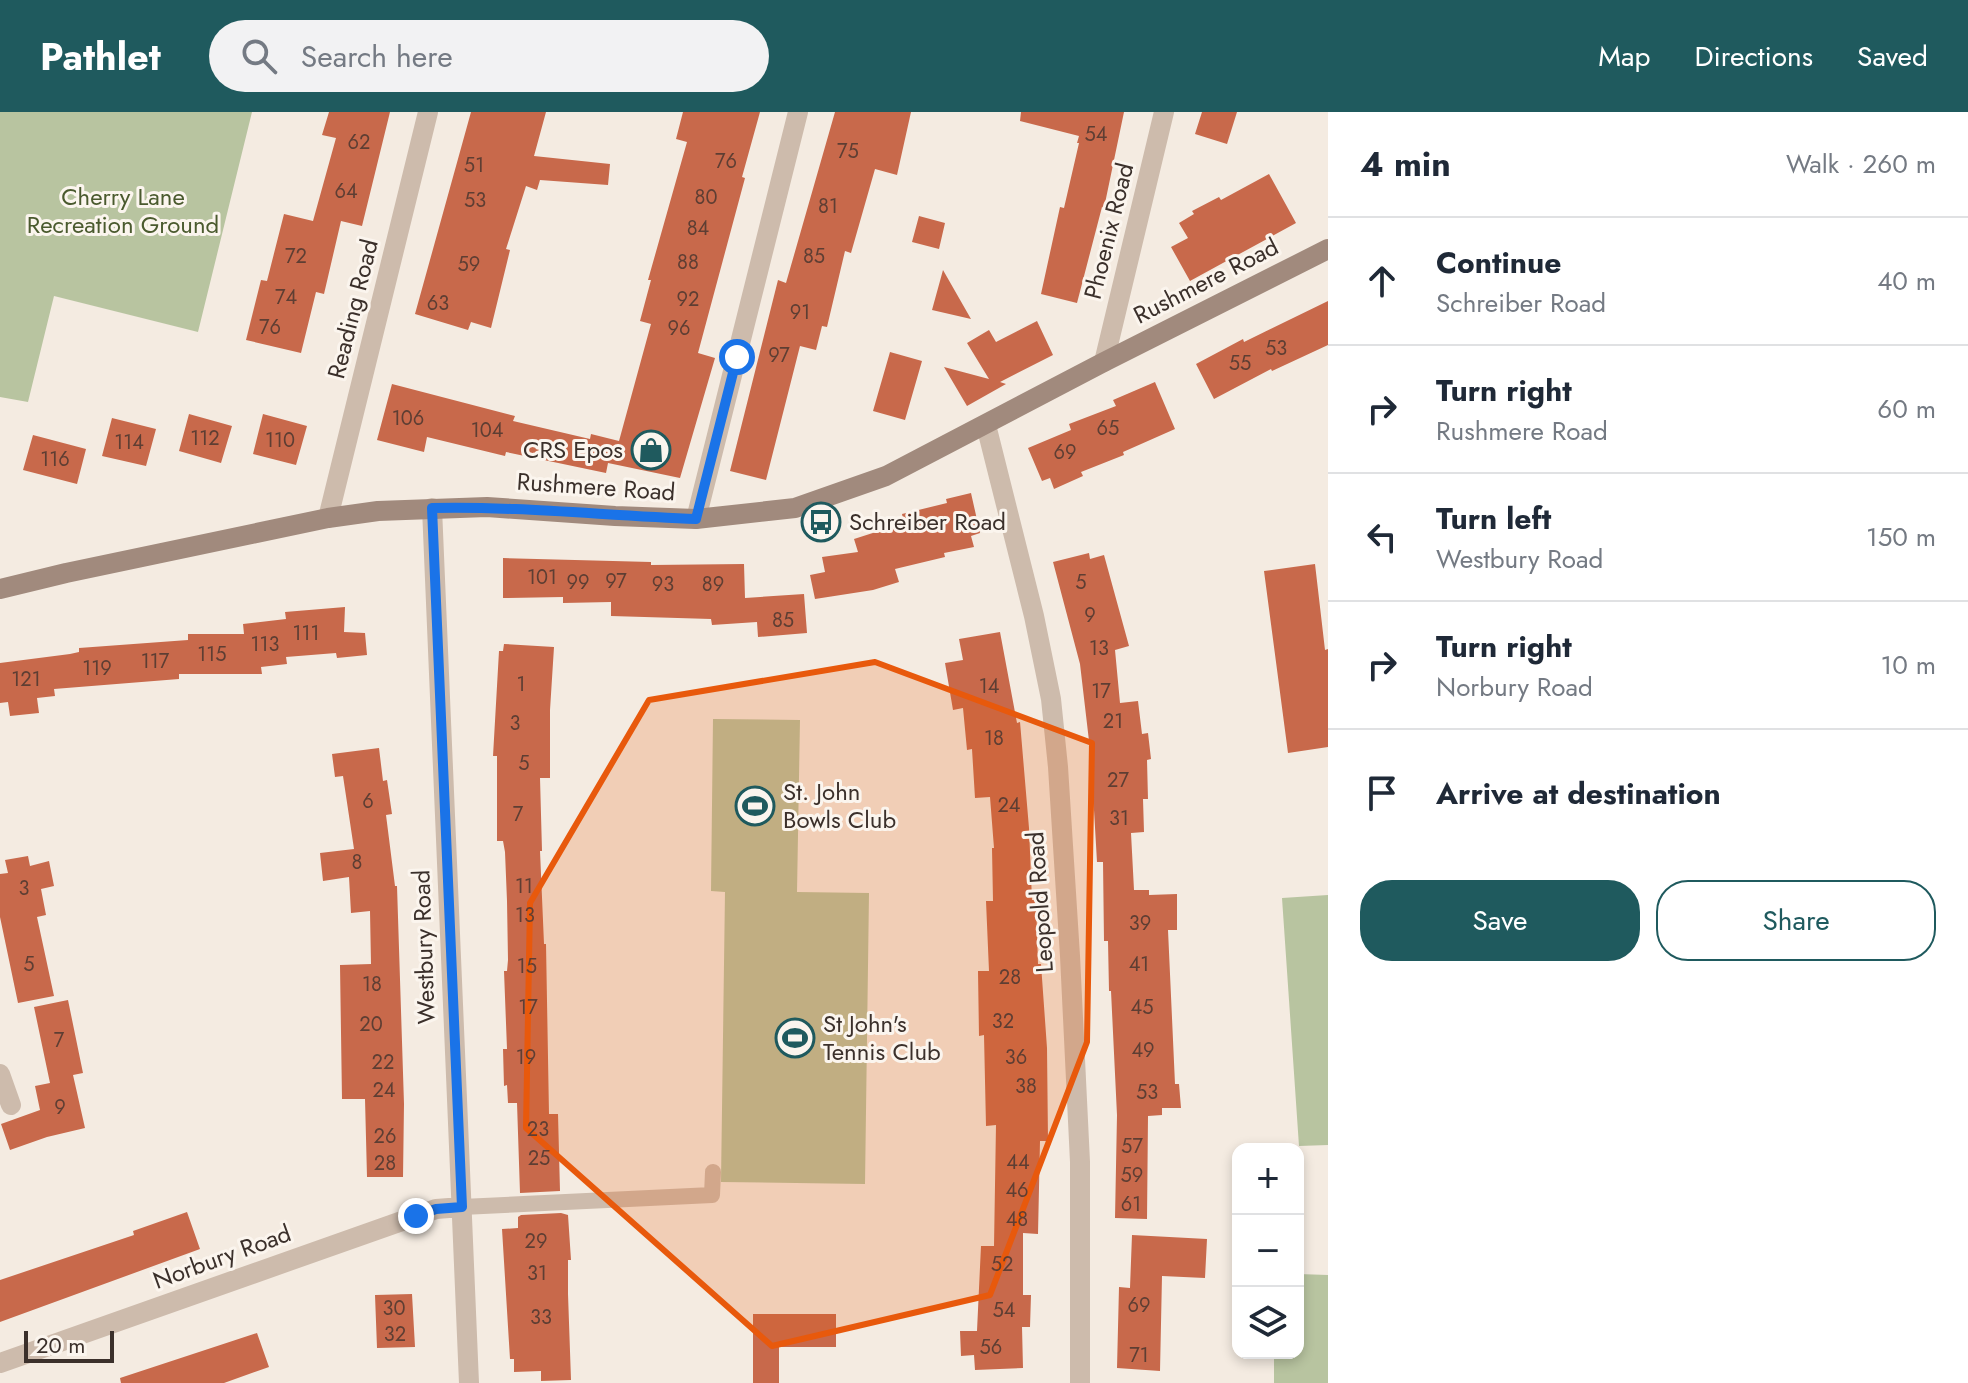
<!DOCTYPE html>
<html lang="en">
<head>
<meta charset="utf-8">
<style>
  body { margin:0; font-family:Jost,sans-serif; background:#f2f2f3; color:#1f2937 }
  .controls { position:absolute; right:24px; bottom:24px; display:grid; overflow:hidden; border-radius:16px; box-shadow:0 4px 12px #0003 }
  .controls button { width:72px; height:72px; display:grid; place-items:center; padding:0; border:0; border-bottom:2px solid #e0e1e3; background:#fff; color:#1f2937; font:40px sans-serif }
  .scale { position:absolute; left:24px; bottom:20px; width:90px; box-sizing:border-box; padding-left:8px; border:4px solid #3b302b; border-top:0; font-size:22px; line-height:28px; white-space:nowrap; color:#3b302b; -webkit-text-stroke:6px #fbf5ee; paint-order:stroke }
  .stop { position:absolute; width:24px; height:24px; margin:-18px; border:6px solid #1a73e8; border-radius:50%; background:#fff }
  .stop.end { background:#1a73e8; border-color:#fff; box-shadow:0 2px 8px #0008 }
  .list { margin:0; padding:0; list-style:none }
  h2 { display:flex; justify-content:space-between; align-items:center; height:104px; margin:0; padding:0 32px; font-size:34px }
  h2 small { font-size:26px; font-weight:400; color:#747a83 }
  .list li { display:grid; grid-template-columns:52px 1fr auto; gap:24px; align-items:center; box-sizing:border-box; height:128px; padding:0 32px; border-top:2px solid #e0e1e3 }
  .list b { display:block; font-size:30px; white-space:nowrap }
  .list p { margin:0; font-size:26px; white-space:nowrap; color:#747a83 }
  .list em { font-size:26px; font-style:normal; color:#747a83 }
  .actions { display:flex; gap:16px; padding:24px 32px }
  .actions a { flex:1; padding:18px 0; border:2px solid #1f5a5e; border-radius:32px; text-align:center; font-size:28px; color:#1f5a5e }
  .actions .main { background:#1f5a5e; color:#fff }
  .icon { flex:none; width:44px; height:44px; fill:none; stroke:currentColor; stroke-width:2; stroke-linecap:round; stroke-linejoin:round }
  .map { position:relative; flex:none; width:1328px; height:1271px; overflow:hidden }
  header { display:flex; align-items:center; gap:48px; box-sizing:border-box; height:112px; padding:0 40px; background:#1f5a5e; color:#fff }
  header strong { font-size:38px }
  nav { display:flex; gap:44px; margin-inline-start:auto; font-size:28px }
  .search { width:560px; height:72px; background:#f2f2f3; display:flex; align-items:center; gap:20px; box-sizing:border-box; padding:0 28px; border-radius:44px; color:#747a83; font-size:30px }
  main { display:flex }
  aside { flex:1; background:#fff }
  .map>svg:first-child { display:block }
</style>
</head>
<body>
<header>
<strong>Pathlet</strong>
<div class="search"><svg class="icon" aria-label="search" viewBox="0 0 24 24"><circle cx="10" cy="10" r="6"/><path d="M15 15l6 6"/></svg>Search here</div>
<nav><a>Map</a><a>Directions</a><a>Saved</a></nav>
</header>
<main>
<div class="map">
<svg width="1328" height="1271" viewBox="0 0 1328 1271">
  <rect width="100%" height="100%" fill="#f4ebe1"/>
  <path fill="#b8c4a0" d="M0,0H252L198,220L54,184L28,290L0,285Z
    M713,607L800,608L797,780L869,781L865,1072L721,1070L725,780L711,779Z
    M1328,783V1033L1299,1034L1282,786Z
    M1298,1162L1328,1163V1271H1274V1241H1298Z"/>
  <path fill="#c8694b" d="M329,0H390L362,114L341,109L324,182L316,180L301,241L246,228L261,168L267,169L284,102L313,109L336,26L322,23Z
    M471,0H546L534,44L610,52L608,73L540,68L537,78L526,74L506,137L510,138L491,216L471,210L468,218L415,202Z
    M683,0H760L742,65L745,66L698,241L715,246L680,366L608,351L606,361L506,340L505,344L427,325L424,340L377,328L392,272L515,304L513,309L590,327L591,322L619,329L651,212L640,209L651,168H648L687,30L676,27Z
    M835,0H911L897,63L875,57L851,141L845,139L827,215L822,214L816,238L800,234L766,368L730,359L778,168L786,171Z
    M1021,0H1124L1104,96L1102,95L1077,191L1041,182L1060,95L1064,96L1079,31H1077L1079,24L1020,9Z
    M1202,0H1237L1227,32L1195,22Z
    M1269,62L1296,111L1190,169L1171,135L1188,126L1179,111L1194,102L1192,99L1219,85L1221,88Z
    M919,104L945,111L939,137L912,130Z
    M943,158L971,207L932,198Z
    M1328,189V233L1272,259L1271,257L1214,287L1196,252L1243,227L1244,230Z
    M1037,209L1053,243L1000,270L1006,272L967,294L944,255L989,267L967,231L989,218L996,230Z
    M890,240L922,249L905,308L873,299Z
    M1155,270L1175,317L1123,340L1124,343L1081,360L1083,364L1054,377L1050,366L1042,369L1028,336L1071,318L1069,312L1116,294L1113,288Z
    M189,302L232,314L221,351L179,339Z
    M263,302L307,314L296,353L253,342Z
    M112,306L156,317L146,354L102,344Z
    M33,323L86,337L77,372L23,358Z
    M971,381L980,421L971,424L974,435L944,441L945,445L895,457L899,470L873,478L815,487L810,463L825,460L822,445L858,440L854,427L904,411L902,402L947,391L946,387Z
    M1089,441L1090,447L1104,443L1129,534L1115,538L1120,591L1138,589L1142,622L1148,621L1151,647L1147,648L1148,687H1143L1144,720L1131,721L1134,778H1149V783L1177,782V818H1168L1175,972H1179L1181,996H1162V1003L1148,1004L1147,1107L1115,1106L1117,1003L1111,879H1109L1108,829H1104L1103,750H1097L1091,646L1080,552L1053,450Z
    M503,446L651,450V453L744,452L745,486L804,482L807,521L758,525L757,510L712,513L711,507L611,504V490L563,491V485L503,486Z
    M1315,452L1325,538L1328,537V635L1288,641L1264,459Z
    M345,495L344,520L365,521L367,543L337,546L336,541L286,545L287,552L261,555L262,562H179V567L54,577L55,584L37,586L39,601L10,604L8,590L0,591V551L70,542L79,540V536L188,528V522H244L243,512L286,507L285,500Z
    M1000,520L1017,611L1020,610L1029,716L1032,788H1036L1038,852H1041L1047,936L1048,1029H1040L1038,1122L1023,1121V1183H1031L1030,1215H1022L1023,1256L975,1258L974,1243L961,1244L960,1219H977L981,1134H994L996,1013L986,1014L984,923L979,924L978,859H989L986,789H993L992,736H994L990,685L975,686L972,637L967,638L963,596L953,598L945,551L963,548L959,527Z
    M504,532L554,535L550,598V666H540L542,739H540L544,832H546L549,1002H558L560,1079L520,1081L517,991H508L507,973L504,974L503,937H507L504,859H507L508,848L507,789L505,740L503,729H497V644H493L499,539H503Z
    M379,636L383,669L387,668L392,702L386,703L395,774H397L404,992L403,1065H367L365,987H342L340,853L371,852L370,799L351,801L349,765L323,769L320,741L354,737L343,664L335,665L332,642Z
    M28,744L30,754L49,749L54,774L41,777L46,803L37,805L54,884L18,891L0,805V762L8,761L5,748Z
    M68,888L83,961L73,963L85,1016L47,1025L10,1038L1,1012L40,998L35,974L50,971L34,895Z
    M187,1100L200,1137L0,1210V1168L134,1123L133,1119Z
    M561,1101L568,1103L571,1148H568V1182L571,1268L541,1269V1259L514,1260V1247H510L502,1117L518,1116V1105L521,1103Z
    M1132,1123L1207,1127L1205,1166L1162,1164L1160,1259L1117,1256L1119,1175L1130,1176Z
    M412,1182L415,1235L377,1236L375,1183Z
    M753,1202H836V1235H779V1271H753Z
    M257,1221L269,1255L224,1271H121L120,1266Z"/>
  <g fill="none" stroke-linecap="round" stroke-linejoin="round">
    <path stroke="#cdbbac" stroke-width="16" d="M462,1095L712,1083L713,1060"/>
    <path stroke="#cdbbac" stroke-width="20" d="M1104,250L1164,0
      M986,313L1034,504L1051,587L1058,655L1070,844L1080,1050V1271
      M432,396L469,1271
      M328,406L428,0
      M696,407L798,0
      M0,962L11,993
      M0,1251L436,1097L462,1095"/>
    <path stroke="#a18a7d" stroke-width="20" d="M0,477L66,461L328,406L378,399L487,395L615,404L696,407L795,396L886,364L1104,250L1328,137"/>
  </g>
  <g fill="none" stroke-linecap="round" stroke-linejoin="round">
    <path stroke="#1a73e8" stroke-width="10" d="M416,1104L436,1097L462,1095L432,396C520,394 608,404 696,407L737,245"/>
  </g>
  <path fill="#e8590c" fill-opacity="0.2" stroke="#e8590c" stroke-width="6" stroke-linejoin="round" d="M875,550L1092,631L1087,930L990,1183L772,1234L526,1016L530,791L649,588Z"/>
  <defs>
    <symbol id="shop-ring" viewBox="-11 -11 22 22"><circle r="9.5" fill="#fbf5ee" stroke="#1f5a5e" stroke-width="1.5"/><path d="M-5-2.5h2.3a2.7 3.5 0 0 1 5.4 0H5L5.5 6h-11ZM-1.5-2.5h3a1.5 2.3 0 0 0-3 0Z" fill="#1f5a5e"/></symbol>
    <symbol id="bus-ring" viewBox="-11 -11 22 22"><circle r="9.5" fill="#fbf5ee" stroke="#1f5a5e" stroke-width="1.5"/><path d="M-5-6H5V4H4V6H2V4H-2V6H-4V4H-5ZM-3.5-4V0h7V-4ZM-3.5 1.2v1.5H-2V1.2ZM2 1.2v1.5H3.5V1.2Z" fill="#1f5a5e"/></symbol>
    <symbol id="stadium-ring" viewBox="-11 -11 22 22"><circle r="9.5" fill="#fbf5ee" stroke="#1f5a5e" stroke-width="1.5"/><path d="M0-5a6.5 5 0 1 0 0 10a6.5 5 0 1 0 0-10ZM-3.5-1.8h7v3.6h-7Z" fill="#1f5a5e"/></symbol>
  </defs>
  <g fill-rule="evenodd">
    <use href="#shop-ring" x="629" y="316" width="44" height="44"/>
    <use href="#bus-ring" x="799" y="388" width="44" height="44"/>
    <use href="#stadium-ring" x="733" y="672" width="44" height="44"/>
    <use href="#stadium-ring" x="773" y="904" width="44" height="44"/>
  </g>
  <g text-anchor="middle" stroke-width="6" stroke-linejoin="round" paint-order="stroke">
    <g font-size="20" fill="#5e3e33">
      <text x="1096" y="29">54</text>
      <text x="359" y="37">62</text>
      <text x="848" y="46">75</text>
      <text x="726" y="56">76</text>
      <text x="474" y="60">51</text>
      <text x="346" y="86">64</text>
      <text x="706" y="92">80</text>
      <text x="475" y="95">53</text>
      <text x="828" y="101">81</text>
      <text x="698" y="123">84</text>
      <text x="296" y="151">72</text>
      <text x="814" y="151">85</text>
      <text x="688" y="157">88</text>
      <text x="469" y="159">59</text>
      <text x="286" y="192">74</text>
      <text x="688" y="194">92</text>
      <text x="438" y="198">63</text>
      <text x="800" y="207">91</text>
      <text x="270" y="222">76</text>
      <text x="679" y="223">96</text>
      <text x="1276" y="243">53</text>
      <text x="779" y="250">97</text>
      <text x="1240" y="258">55</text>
      <text x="408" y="313">106</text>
      <text x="1108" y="323">65</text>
      <text x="487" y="325">104</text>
      <text x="205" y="333">112</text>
      <text x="280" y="335">110</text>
      <text x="129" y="337">114</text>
      <text x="1065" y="347">69</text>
      <text x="55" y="354">116</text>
      <text x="542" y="472">101</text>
      <text x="616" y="476">97</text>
      <text x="578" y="477">99</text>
      <text x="1081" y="477">5</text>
      <text x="663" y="479">93</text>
      <text x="713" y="479">89</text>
      <text x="1090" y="510">9</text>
      <text x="783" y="515">85</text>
      <text x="306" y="528">111</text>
      <text x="265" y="539">113</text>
      <text x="1099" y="543">13</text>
      <text x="212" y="549">115</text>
      <text x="155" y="556">117</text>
      <text x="97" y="563">119</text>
      <text x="26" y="574">121</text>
      <text x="521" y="579">1</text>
      <text x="989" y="581">14</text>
      <text x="1101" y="586">17</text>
      <text x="1113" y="616">21</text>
      <text x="515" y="618">3</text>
      <text x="994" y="633">18</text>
      <text x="524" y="658">5</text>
      <text x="1118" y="675">27</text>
      <text x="368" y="696">6</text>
      <text x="1009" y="700">24</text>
      <text x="518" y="709">7</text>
      <text x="1119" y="713">31</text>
      <text x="357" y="757">8</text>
      <text x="524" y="781">11</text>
      <text x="24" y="783">3</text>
      <text x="525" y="810">13</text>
      <text x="1140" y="818">39</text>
      <text x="29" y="859">5</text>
      <text x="1139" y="859">41</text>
      <text x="527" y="861">15</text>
      <text x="1010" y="872">28</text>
      <text x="372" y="879">18</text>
      <text x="528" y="902">17</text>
      <text x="1142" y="902">45</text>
      <text x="1003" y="916">32</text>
      <text x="371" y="919">20</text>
      <text x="59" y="935">7</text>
      <text x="1143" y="945">49</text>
      <text x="526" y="952">19</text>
      <text x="1016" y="952">36</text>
      <text x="383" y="957">22</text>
      <text x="1026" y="981">38</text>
      <text x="384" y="985">24</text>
      <text x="1147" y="987">53</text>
      <text x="60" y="1002">9</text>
      <text x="538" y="1024">23</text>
      <text x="385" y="1031">26</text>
      <text x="1132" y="1041">57</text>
      <text x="539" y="1053">25</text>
      <text x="1018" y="1057">44</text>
      <text x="385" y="1058">28</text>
      <text x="1132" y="1070">59</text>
      <text x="1017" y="1085">46</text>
      <text x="1131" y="1099">61</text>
      <text x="1017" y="1114">48</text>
      <text x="536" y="1136">29</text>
      <text x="1002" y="1159">52</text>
      <text x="537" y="1168">31</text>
      <text x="1139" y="1200">69</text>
      <text x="394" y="1203">30</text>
      <text x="1004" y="1205">54</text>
      <text x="541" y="1212">33</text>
      <text x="395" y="1229">32</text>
      <text x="991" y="1242">56</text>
      <text x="1139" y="1250">71</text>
    </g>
    <g font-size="24" fill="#4a5a2e" stroke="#fbf5ee">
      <text x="123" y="93">Cherry Lane<tspan x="123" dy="28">Recreation Ground</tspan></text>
    </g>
    <g font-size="24" fill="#3b302b" stroke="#fbf5ee">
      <text transform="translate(1109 119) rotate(-76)" y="8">Phoenix Road</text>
      <text transform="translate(1206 169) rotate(-27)" y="8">Rushmere Road</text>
      <text transform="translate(353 197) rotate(-76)" y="8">Reading Road</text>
      <text transform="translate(596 375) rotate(4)" y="8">Rushmere Road</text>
      <text transform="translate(1040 790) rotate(-94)" y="8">Leopold Road</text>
      <text transform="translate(424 835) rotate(-92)" y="8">Westbury Road</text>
      <text transform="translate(222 1145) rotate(-20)" y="8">Norbury Road</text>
    </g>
    <g font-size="24" fill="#3b302b" stroke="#fbf5ee" text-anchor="start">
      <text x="623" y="346" text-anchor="end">CRS Epos</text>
      <text x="849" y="418">Schreiber Road</text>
      <text x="783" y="688">St. John<tspan x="783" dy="28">Bowls Club</tspan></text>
      <text x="823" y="920">St John's<tspan x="823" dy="28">Tennis Club</tspan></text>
    </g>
  </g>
</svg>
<div class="controls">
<button>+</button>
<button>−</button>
<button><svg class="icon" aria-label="layers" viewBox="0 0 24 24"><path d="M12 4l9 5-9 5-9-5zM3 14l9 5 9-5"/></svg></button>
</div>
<div class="scale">20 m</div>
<div class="stop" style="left:737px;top:245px"></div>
<div class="stop end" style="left:416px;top:1104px"></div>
</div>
<aside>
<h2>4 min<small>Walk · 260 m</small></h2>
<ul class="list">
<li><svg class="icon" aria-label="ahead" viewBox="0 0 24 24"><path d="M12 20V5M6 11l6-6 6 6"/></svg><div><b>Continue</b><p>Schreiber Road</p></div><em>40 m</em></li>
<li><svg class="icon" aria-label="right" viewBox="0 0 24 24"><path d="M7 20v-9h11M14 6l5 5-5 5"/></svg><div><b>Turn right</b><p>Rushmere Road</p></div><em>60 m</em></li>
<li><svg class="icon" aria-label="left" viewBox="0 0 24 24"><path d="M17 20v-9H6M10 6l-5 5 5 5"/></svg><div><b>Turn left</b><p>Westbury Road</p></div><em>150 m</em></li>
<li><svg class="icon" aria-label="right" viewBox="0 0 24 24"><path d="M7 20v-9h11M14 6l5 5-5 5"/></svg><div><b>Turn right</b><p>Norbury Road</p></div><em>10 m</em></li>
<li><svg class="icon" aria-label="arrive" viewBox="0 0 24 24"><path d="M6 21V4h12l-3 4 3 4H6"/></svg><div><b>Arrive at destination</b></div></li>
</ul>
<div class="actions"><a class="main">Save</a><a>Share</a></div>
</aside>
</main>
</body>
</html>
